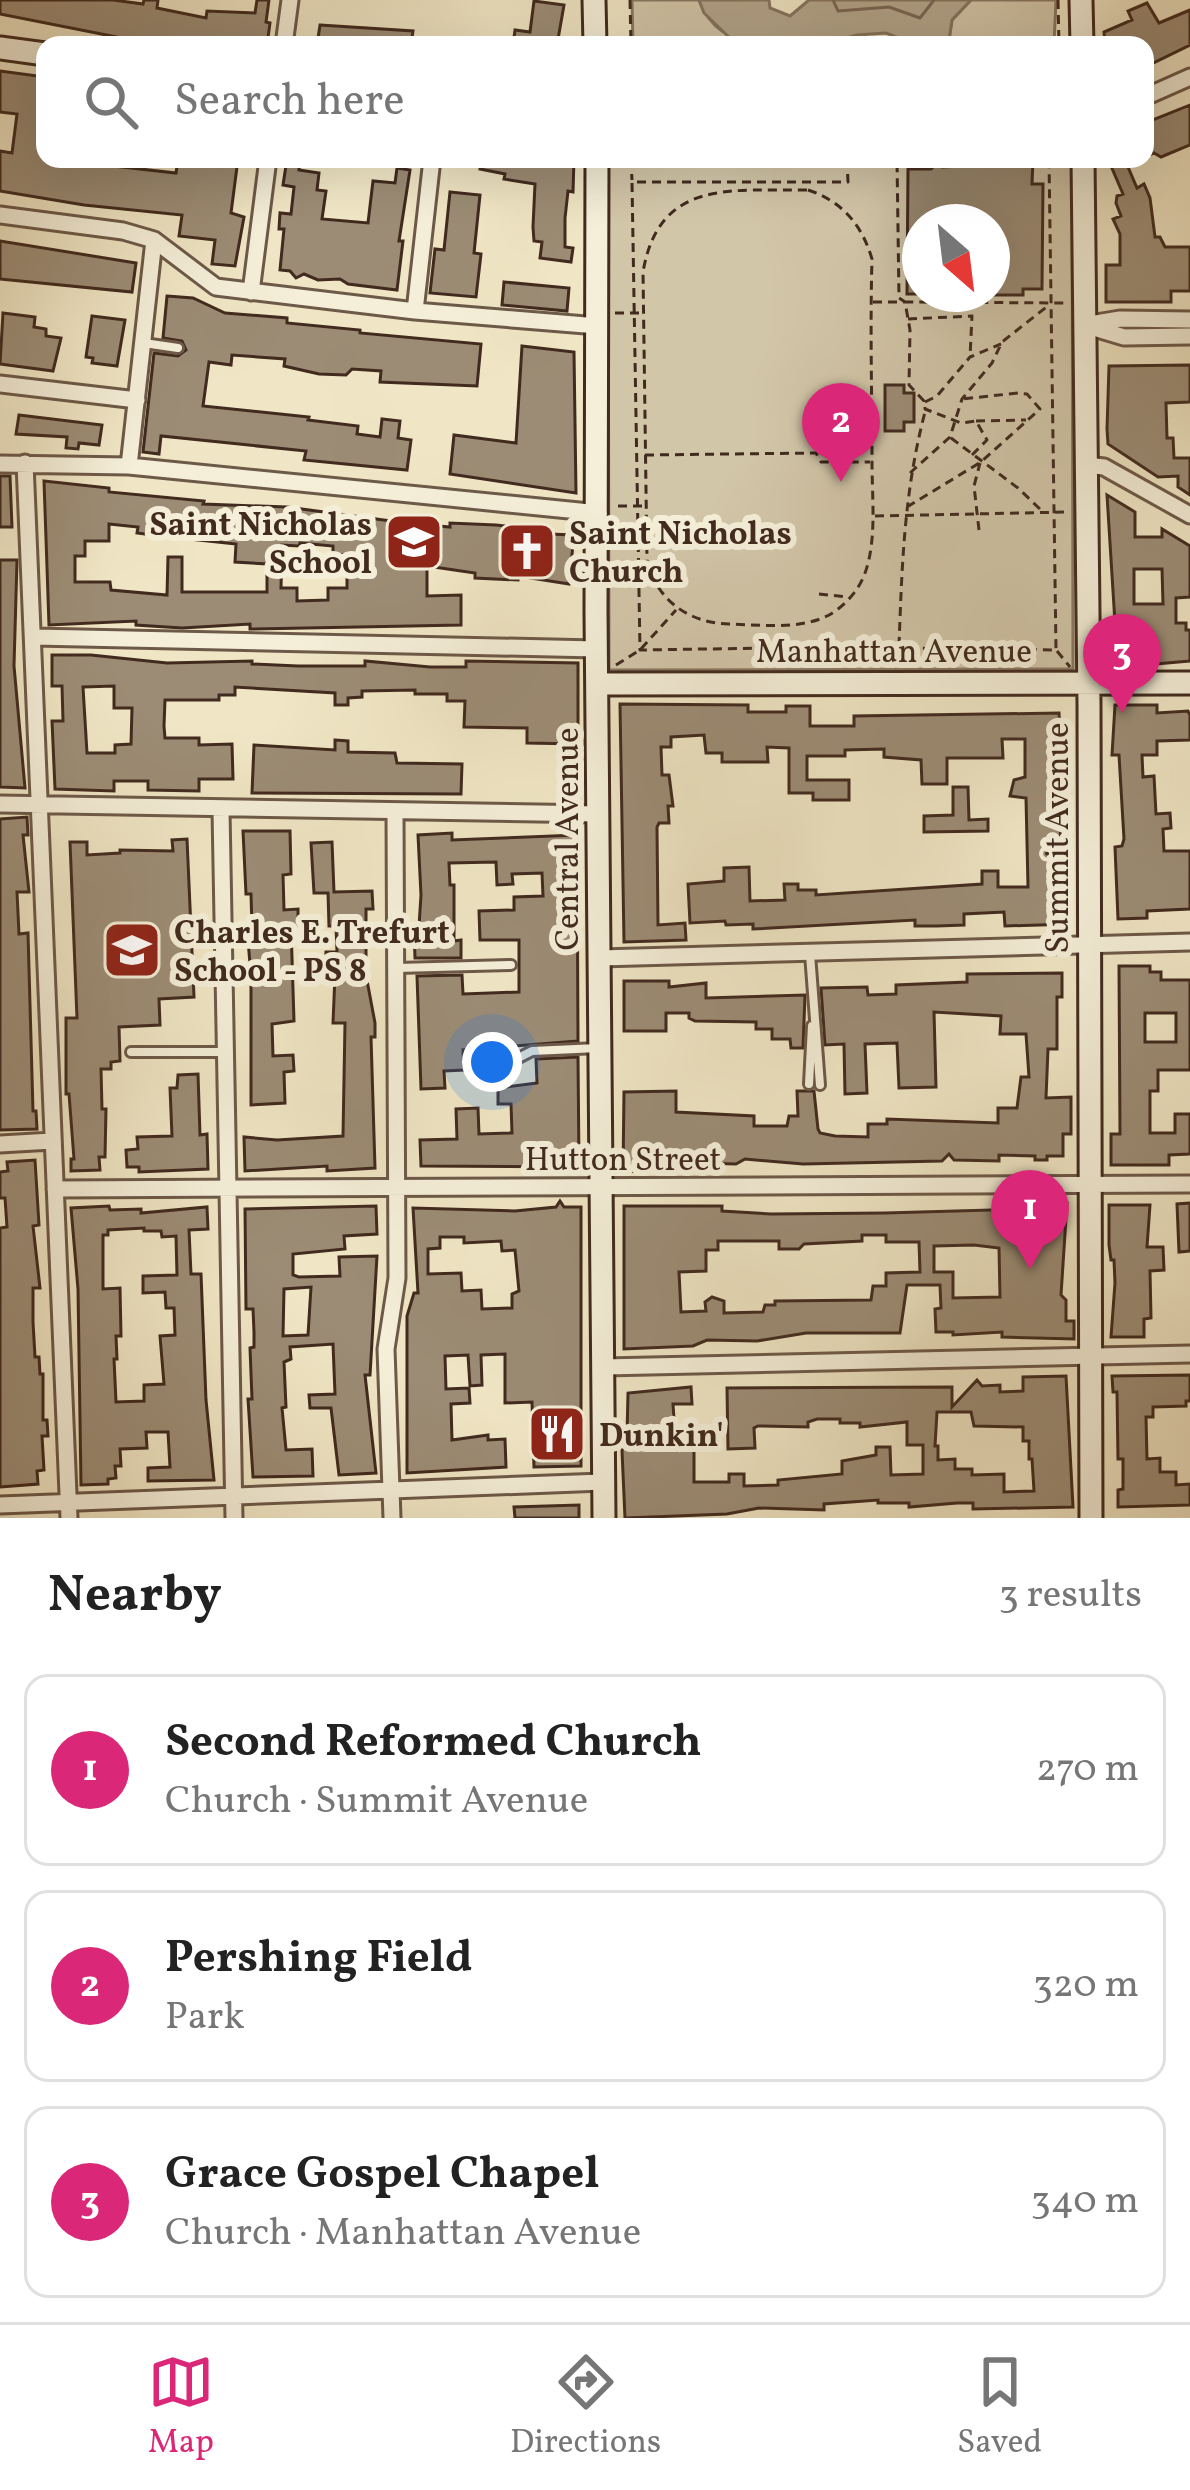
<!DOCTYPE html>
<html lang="en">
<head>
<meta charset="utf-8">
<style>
  body { margin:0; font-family:Vollkorn,serif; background:#f2f2f2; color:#222 }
  .compass { position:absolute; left:902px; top:204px; width:108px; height:108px; border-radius:50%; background:#fff; box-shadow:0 12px 48px #0002; rotate:152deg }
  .you { position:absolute; left:492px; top:1062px; width:42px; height:42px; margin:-30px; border:9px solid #fff; border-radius:50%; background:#1a73e8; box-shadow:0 0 0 18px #1a73e833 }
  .badge { display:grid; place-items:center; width:78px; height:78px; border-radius:50%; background:#db2777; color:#fff; font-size:39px; font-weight:700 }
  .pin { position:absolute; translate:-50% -99px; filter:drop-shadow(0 3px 6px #0008) }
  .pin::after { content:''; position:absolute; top:63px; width:42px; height:36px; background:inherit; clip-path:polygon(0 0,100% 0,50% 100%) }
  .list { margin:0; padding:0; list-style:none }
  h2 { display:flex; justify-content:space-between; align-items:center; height:156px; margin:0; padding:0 48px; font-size:51px }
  h2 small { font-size:39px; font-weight:400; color:#767676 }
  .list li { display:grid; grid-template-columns:78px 1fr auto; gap:36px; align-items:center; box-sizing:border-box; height:192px; margin:0 24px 24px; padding:0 24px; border:3px solid #e0e0e0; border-radius:24px }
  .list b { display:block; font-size:45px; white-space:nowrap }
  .list p { margin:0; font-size:39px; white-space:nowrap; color:#767676 }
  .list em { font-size:39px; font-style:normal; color:#767676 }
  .icon { flex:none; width:66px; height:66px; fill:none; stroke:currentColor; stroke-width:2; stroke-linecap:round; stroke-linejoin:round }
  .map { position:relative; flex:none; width:1190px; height:1518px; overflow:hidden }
  .search { position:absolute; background:#fff; box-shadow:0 12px 48px #0002; left:36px; right:36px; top:36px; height:132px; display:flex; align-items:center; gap:30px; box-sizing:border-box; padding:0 42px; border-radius:24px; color:#767676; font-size:45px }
  .sheet { height:804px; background:#fff }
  nav { display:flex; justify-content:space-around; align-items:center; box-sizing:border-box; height:168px; border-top:3px solid #e0e0e0; background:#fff; font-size:33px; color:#767676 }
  nav a { display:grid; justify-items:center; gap:6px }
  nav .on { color:#db2777 }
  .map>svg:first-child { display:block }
</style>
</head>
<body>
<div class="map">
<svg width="1190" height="1518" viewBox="0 0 1190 1518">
  <rect width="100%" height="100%" fill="#f0e6c5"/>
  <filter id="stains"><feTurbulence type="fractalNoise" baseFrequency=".00167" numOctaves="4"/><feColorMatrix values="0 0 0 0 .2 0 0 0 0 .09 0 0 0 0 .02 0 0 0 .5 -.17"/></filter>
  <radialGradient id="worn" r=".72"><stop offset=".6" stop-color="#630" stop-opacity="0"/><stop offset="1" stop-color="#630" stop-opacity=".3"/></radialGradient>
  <path fill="#d2c6a9" stroke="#8a7864" stroke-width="3" fill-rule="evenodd" d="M632,0H699C711,31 730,38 758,45H633Z
    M971,0H1056L1054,45H944L949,40L952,20Z
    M608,159H1072L1073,669L609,670ZM920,222H992V294H920Z"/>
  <path fill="#b4a68c" stroke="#867460" stroke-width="3" d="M699,0H769L770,8L790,16L809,0H971L952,20L949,40L944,45H917L886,33L857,35L821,45L733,41L704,13Z"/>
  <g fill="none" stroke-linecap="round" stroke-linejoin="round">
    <path stroke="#7a6855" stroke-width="3" d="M833,0L838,11L889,7L920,18L934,0"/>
  </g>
  <path fill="#9c8c75" stroke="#412a1e" stroke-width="3" fill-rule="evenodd" d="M0,0H113L143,4L144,0H158L157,8L206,18L207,11L255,13L257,0H269L266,22L270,23L267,45H157L0,14Z
    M534,1L564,5L557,45H513L515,30L530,32Z
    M1147,3L1159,23L1190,10V45L1145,67V45H1105L1104,32L1132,20L1128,11Z
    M320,25L413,31L411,45H317Z
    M0,71L45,77L44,159L76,164L77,159H103L105,165L176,173L178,159H238L231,213L244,217L235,266L212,264L215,240L179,236L182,215L84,205L0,191V151L12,153L17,114L0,112Z
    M1190,105V145L1161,157L1154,153L1145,157V123Z
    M287,159H300L299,170L319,173L317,190L326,191L322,219L368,223L373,181L395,183L397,168L410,170L399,241H403L397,290L348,284L340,279L318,280L304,274L296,278L290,271L280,270L284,229H279L280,213L291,214L294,187L283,185Z
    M481,159H574L573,192L568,191L565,218V247L573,248L571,262L540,258L542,242L534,241L533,227L535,184L504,179L505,174L480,169Z
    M962,159L1033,160L1032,184H1043L1042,289H1023V295H992V222H920V294H907L908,169H931L938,162L942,167L962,166Z
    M1125,160L1137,188L1144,184L1150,198L1155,237H1160L1165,247H1190V291H1171V302H1106V265H1120V234L1113,219L1121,216L1116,203L1117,196L1123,194L1111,166Z
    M450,192L480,195L474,253L481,254L476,297L430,293L435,249L444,250Z
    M0,241L136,263L132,292L0,279Z
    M504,282L569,288L567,311L502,305Z
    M167,296L193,298L225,313L287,318V323L360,330V333L481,344L477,386L380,382L381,371L352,369L346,375L319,374L284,366L285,359L232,355L231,365L209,362L203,406L309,417L308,420L358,426L357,434L380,437L382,419L400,421L398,438L411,440L407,470L304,460L306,451L161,436L159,454L143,452L154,353L178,356L186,350L182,341L163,338Z
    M3,313L35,317L34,327L46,329V336L61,338L53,371L0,364Z
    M92,316L125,320L117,366L92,363L93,358L86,357Z
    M522,346L574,352L576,493L450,474L454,435L516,443Z
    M1190,365V402L1166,403L1167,438H1173L1174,458H1190V495L1178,487V476L1158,477L1108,444L1107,429L1109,366Z
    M885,385H904V393H914V422H904V431H885Z
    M19,415L102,425L99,445L79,443L78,449L66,448L67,437L16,434Z
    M0,476H10L12,527H0Z
    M44,481L109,488V492L204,501L203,504L287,507L406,523V518L427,520L426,525L450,527V523L496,525L523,528L522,533L574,535L569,584L518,576V580L475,578V573L427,566V596L461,595V625L250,629V624L182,628L136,625V621L49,625ZM109,524L138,527L137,533L153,535L154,524L187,528L190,539L236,544L235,562L267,564V592H182V557H168L167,595L111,590L110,582H75V556H85V541H109ZM300,543L333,546V554L347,555V588H328V600L297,601V588H281L282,545L299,546Z
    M1107,495L1135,512V537H1162V529L1190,546V597L1176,598V623H1186V630H1190V661L1109,668V623H1115ZM1134,569H1162L1163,604H1134Z
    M0,560H17L14,666L25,788L0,787Z
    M52,655H91L167,663L252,661V664L298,666H365V661L430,667H466V661L578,663V744L527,743V728L464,727L465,701H447V694H415V690L362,691V697L348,698V705H335V693L235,687V695H219V700H165L164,726L165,738H199V745L232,744L233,779H199V791L148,790V781H114V791L55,789L52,721H63L62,686H52ZM114,686V708H132L131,744L115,745V753H87L83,687Z
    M620,704L748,705V712H786V706H810V726H854V716L1059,713L1064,797H1060L1061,886H1070L1071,924L1005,926L1004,912L964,914V925L937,926H915V920L753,929V924L726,925L725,921L690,923L688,884L724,881V868L749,867L750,901L785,900L784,884H798V890H816V895L982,884V871H998V887H1028L1026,798L1010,796L1014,780L1025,777V739H1002L1003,758H947V784H922L921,760L884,757V749L845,750V756H807V780H849V800H813V793H789V748L767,747L768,762H722V753H706L704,735L671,737V747H661L662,775H669L673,806H668L669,823H659L657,827L658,925L685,923L686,940L624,942Z
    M1115,705H1157V713L1188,711L1190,715V740L1157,741V755H1142L1143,777L1154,776L1156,814L1170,813L1171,828L1163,829L1164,851H1190V909L1147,911V918L1118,919L1115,847L1122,846L1124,839L1119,755H1112Z
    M335,740L348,741V752L395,753L397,763L462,764L461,794L252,793L254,745L335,750Z
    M953,787H968L969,820L988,819V831L924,832V816L953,815Z
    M27,817L28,835H23L29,892H17L19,934L28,933L33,1111H36L37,1129L0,1130V819Z
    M243,831H290L291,874L283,875L284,910L298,909V925L291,926L294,1021L272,1024L273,1056L293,1055L294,1071L284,1072L285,1103L251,1105V976L247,928H252L251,894H246Z
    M452,833V840L577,835L578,1041L463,1050L464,1070L444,1071L445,1088L421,1089L417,976L462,975L463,994L519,992V940H480L479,911L514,910V897L543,896L542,873L512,874L513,884L497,885L496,862L449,863L450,885H454V941L461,940V958H415L414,927L419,926L421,895L418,835Z
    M187,839L194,997L159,999L160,1025L119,1027L120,1061L111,1062V1069H101L102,1109H106L105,1157H99L100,1170L71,1171V1159H74L69,1094H66V1018H77L70,842H87V855L120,853V850L173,851L172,840Z
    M332,842L334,892L372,891L373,909H366V975L375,1023V1037H371L375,1168L327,1171V1166L245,1171L244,1137L277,1140L343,1136L345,1023H333L335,975H324L326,952H337L336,926H329L328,893H314L311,843Z
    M1119,966H1150V972H1161V980H1190V1070H1158V1091H1150V1133H1175V1114H1190V1154L1169,1155V1165H1111V1134H1120ZM1145,1013H1176V1042H1145Z
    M1062,973V997H1057V1049H1048L1046,1098L1071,1097V1134H1063V1156H1047V1160H1035V1156L999,1155V1161L954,1160L949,1154L942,1161L803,1164L745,1159L736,1164L697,1163L688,1169L623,1172L624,1092L676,1091V1112L754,1116V1126H787L789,1116H798L797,1091H814L818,1129L820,1133L835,1136L868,1137V1124H887V1119L998,1123V1108H1017L1021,1077H1029L1026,1034H1000L1001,1016L934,1012L936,1087L899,1088L897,1043L865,1044L867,1093L845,1094L844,1044L825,1045L821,988L867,987L868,995L896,994V985L967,982V974Z
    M624,981H669V987L706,983V998L805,995L803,1048H791L790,1039H772V1029H756V1022L695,1021L689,1018V1013H666V1031H624Z
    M578,1057L579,1167L421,1166L420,1140L457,1139L456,1109L478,1108L479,1134L512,1133L511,1104H498V1088L537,1083L536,1059Z
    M198,1074L200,1135L207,1134L208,1169L139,1172V1167H127L126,1150L138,1149L137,1137L172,1136L170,1088H177L178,1075Z
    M35,1160L39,1225L33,1226L40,1288H33V1322L35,1357H39L40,1374H43V1420H47L48,1436H42L44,1470L37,1471L38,1484L0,1487V1228L7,1227L5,1198H0V1172L8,1171L7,1162Z
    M560,1201L564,1207H581V1466L534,1467L532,1402L505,1403V1354L481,1355L482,1385L470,1386L468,1355L445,1356L446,1389L469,1388L470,1403L451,1404L452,1440L488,1435V1440L505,1439L506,1467L407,1473V1316L414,1293H418L413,1208L515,1211L556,1207ZM440,1237H464V1243L501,1241L502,1251L515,1250L519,1291L512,1294V1308L482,1309L481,1290L462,1291L461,1273L428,1274V1249L440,1248Z
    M1067,1203L1061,1295L1066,1300V1321H1074V1339L1002,1337V1332L953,1335V1332H936L935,1309L941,1308L940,1285H907L900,1333H806L757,1341L707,1340L693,1346L624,1349V1206H722V1211L771,1214L885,1213L1025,1209L1024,1204ZM862,1235H886V1242H919L920,1272L886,1273V1286H873L871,1300L775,1301V1305H765L763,1312L724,1313V1301L712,1297L705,1302L706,1311L681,1312L679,1272L706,1271V1250H718V1241H779V1249H799L804,1244L862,1241ZM974,1245L999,1248L1000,1297L953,1298V1272H934V1246Z
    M1190,1203V1251L1179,1252L1177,1204Z
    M1109,1205H1150L1147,1247H1163L1164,1270L1150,1271L1151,1318L1144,1319V1337H1111L1115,1283L1114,1260H1111L1109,1245Z
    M109,1206L110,1210L141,1209V1213L207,1207L208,1229L189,1230L191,1274H201L206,1400L214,1480L148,1481V1468L170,1467L168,1432H146L147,1448L120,1449L121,1466H115L116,1478L108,1479V1484L81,1485L78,1289L71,1208ZM144,1228V1231H161L162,1237L176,1236L177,1275L143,1276V1293L165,1292L166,1308H174L175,1335L160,1336L164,1384L144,1385V1401L116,1402L114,1359H117L116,1336H121L120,1288L103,1289V1235H108V1230Z
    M376,1206L377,1234L344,1236L345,1249L293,1254V1275L299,1277L340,1276L339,1257L377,1256L370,1375H365L376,1473L339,1475L331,1408H310L309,1395L335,1394L333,1344L290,1347L291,1359L284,1362L286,1407L282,1408L286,1450L312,1449L313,1476L253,1477L248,1399H252L250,1348L254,1347V1332L253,1309H246L245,1209ZM311,1287L308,1335L283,1336L284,1289Z
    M1190,1375V1401H1186V1406L1153,1407V1417H1146L1147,1459L1160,1458V1472H1176V1485L1190,1484V1505L1118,1507V1490L1123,1489V1459H1118L1117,1392H1113L1112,1376Z
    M1066,1376L1073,1507L973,1509V1503H957L909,1507V1503H878V1500L824,1504V1510L759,1508L727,1514L625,1518L622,1451L627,1435L628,1393L691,1387L692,1404H673L675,1434H694V1482H729V1474H744V1486L778,1485V1480L842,1474V1461L876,1455V1447H890L891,1475L923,1474V1445H907V1422L860,1427V1423H840V1419H817L808,1422V1427L758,1426L754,1428L755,1448L728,1449L727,1388L952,1387V1407L977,1380L982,1386L1000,1385V1392L1023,1391V1377ZM937,1412H971L974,1426L1023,1427V1441H1029V1459H1032L1034,1491L1004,1492V1474L972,1475V1469H955V1459L938,1460V1446H935Z
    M579,1505V1518H515L514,1507Z"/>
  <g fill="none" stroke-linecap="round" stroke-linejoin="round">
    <defs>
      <path id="lane" d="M144,343L178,348
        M810,954L820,1085
        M397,968L511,965
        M131,1052H223
        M497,1069L532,1051L598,1048
        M809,1084L812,1026"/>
      <path id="street" d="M284,45L290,0
        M1145,97L1190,77
        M0,215L123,231L154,240L216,287L415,311L598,326
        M251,292L268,159
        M415,311L432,159
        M1190,320L1120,319L1084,325L1124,337L1190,336
        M0,384L137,400
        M25,463L69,1518
        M0,464L129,466L599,513
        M1086,465L1104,467L1190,515
        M129,466L154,240
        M34,637L597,649
        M0,804L599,814
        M221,810L234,1518
        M600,958L1190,942
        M0,1144L52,1141
        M55,1189L1190,1184
        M604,1367L1190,1354
        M0,1505L603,1482
        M392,1518L386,1349L397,1278L395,812"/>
      <path id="secondary" d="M594,0L595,45
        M1081,0L1082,45
        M0,48L45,54
        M597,159L596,612L604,1518
        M1083,159L1089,704L1091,1518
        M599,684L1190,683"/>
    </defs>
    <use href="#lane" stroke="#6d5948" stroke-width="14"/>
    <use href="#street" stroke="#6d5948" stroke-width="21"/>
    <use href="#secondary" stroke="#412a1e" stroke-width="27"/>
    <path stroke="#412a1e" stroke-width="3" stroke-dasharray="9 6" stroke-linecap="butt" d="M630,0L631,45
      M1058,0L1059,45
      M631,159L632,180
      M847,159L848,182H632L640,650L835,647L1056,650L1049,159
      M930,163L934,166
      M808,190C842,201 862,225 872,259C870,327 872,395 872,463C872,498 877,540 865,573C859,590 845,606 829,615C801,630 760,625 729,624C689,623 658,601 647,562L643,272C659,178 732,191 808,190Z
      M873,302H905L899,298L897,159
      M615,313H641
      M908,319L972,316L970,357
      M925,402L937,396L970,357L1001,344
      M976,421L1026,420
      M951,438L1018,488L1042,511
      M645,455L816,453L821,462H870
      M972,455L987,440L976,421L961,423L925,409V402L909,385L910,330L905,302L1066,303
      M910,473L950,437L962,399L992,363L1002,342L1049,305
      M618,506H643
      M907,507L981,462L1040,409L1027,394L1018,393L962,399
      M875,516L1069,512
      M979,530L974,486L980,463
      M819,594L848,597
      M899,646C902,564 904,492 925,412
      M767,647L768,666
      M1057,651L1070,667
      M616,665L640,650L676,610"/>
    <use href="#lane" stroke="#f5efd9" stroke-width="8"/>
    <use href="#street" stroke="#f5efd9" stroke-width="15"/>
    <use href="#secondary" stroke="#f5efd9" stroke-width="21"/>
  </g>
  <defs>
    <symbol id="school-square" viewBox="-11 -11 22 22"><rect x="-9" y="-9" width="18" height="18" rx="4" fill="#8f2418" stroke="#f5efd9"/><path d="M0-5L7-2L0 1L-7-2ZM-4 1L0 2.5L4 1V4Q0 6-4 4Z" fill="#fff"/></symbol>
    <symbol id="church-square" viewBox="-11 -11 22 22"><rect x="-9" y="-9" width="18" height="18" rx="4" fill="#8f2418" stroke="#f5efd9"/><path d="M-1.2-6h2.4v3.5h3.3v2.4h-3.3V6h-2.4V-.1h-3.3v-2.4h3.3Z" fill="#fff"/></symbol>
    <symbol id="restaurant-square" viewBox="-11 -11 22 22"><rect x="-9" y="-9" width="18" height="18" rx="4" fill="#8f2418" stroke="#f5efd9"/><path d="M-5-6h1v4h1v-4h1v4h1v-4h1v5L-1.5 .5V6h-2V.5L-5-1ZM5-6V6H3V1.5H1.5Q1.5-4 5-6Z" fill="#fff"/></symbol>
  </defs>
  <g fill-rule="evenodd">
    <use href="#school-square" x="381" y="509" width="66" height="66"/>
    <use href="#church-square" x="494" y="518" width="66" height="66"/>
    <use href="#school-square" x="99" y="917" width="66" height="66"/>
    <use href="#restaurant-square" x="524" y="1401" width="66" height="66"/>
  </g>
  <g text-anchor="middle" stroke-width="12" stroke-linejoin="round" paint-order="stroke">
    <g font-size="33" font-weight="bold" fill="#412a1e" stroke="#f5efd9" text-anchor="start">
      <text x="372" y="535" text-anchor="end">Saint Nicholas<tspan x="372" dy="38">School</tspan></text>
      <text x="569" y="544">Saint Nicholas<tspan x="569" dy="38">Church</tspan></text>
      <text x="174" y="943">Charles E. Trefurt<tspan x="174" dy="38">School - PS 8</tspan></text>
      <text x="599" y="1446">Dunkin'</text>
    </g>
    <g font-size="33" fill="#412a1e" stroke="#f5efd9">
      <text x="894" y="662">Manhattan Avenue</text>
      <text transform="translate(1056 838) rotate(-90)" y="12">Summit Avenue</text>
      <text transform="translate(566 839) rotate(-90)" y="12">Central Avenue</text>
      <text x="623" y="1170">Hutton Street</text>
    </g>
  </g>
  <rect width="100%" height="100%" filter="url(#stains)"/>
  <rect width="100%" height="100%" fill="url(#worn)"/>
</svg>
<svg class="compass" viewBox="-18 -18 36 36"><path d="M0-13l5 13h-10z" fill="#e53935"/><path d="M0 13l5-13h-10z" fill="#767676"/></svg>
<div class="you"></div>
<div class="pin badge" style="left:1030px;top:1269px">1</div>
<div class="pin badge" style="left:841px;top:482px">2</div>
<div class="pin badge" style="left:1122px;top:713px">3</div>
<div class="search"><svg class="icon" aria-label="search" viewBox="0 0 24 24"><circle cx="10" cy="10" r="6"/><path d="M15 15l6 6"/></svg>Search here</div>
</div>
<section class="sheet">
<h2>Nearby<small>3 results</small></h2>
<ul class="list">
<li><span class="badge">1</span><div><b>Second Reformed Church</b><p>Church · Summit Avenue</p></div><em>270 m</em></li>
<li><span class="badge">2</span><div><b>Pershing Field</b><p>Park</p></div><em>320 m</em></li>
<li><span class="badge">3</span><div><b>Grace Gospel Chapel</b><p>Church · Manhattan Avenue</p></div><em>340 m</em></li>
</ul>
</section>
<nav>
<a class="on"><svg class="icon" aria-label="map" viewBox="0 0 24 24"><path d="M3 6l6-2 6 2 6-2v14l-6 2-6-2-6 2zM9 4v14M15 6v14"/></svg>Map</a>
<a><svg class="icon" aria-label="directions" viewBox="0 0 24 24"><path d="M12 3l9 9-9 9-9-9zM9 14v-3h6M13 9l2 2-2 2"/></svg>Directions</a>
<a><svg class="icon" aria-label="saved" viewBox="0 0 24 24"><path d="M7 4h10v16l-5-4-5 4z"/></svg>Saved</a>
</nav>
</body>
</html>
